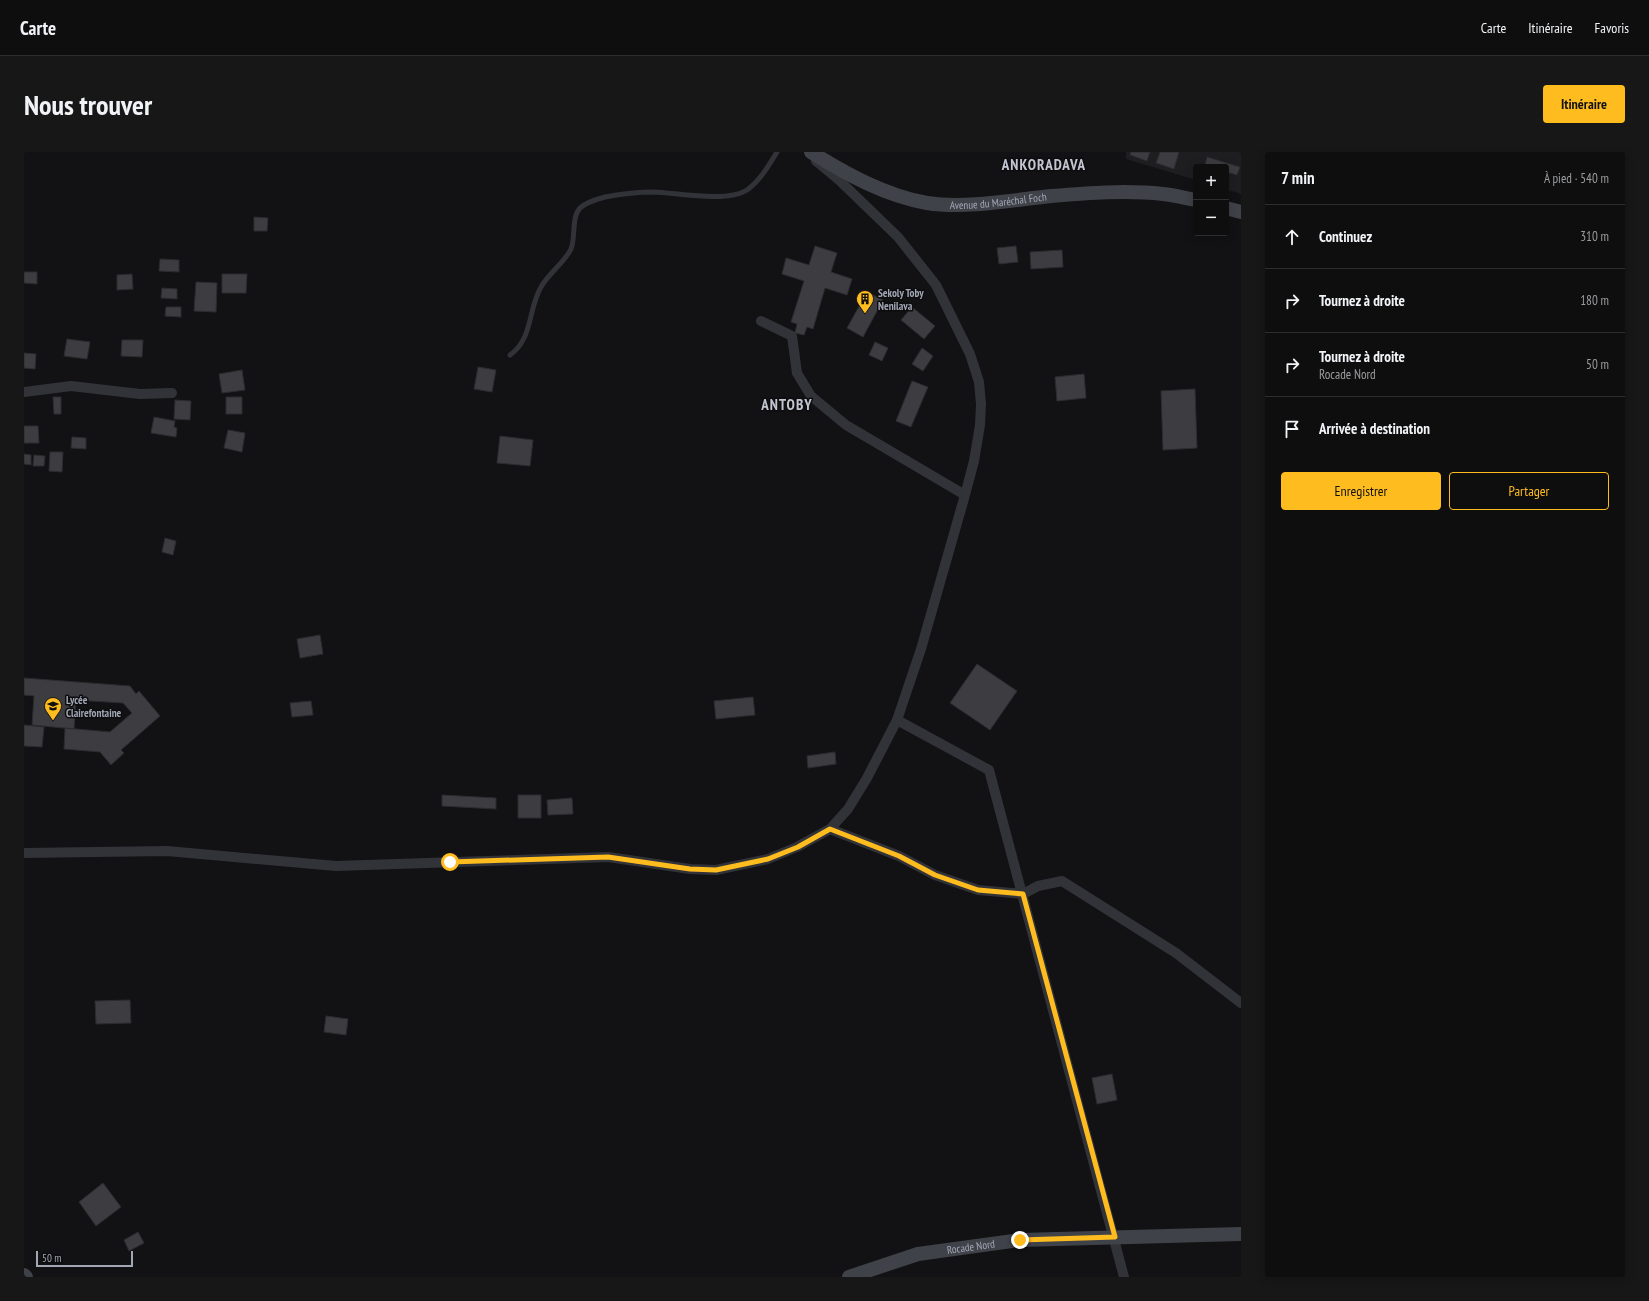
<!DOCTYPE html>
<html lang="fr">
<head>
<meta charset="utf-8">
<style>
  body { margin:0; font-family:"PT Sans Narrow",sans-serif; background:#171718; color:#f1f3f6 }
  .controls { position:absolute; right:12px; top:12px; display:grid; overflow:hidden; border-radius:4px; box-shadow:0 2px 10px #0003 }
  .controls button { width:36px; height:36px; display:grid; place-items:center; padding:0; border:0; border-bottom:1px solid #2e2e2f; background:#0e0e0f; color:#f1f3f6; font:20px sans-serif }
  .scale { position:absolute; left:12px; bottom:10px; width:97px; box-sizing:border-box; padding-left:4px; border:2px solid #a2a7b5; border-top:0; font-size:11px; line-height:14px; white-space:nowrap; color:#a2a7b5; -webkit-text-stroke:3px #0d0d0f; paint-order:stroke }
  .stop { position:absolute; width:12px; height:12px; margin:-9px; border:3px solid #ffbc1e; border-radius:50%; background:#fff }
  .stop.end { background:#ffbc1e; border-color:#fff; box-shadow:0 1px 4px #0008 }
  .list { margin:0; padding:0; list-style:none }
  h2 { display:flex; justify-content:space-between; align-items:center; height:52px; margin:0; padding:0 16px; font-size:17px }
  h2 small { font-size:13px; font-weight:400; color:#9b9c9e }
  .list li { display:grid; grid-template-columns:26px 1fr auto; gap:12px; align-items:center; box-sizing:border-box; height:64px; padding:0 16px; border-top:1px solid #2e2e2f }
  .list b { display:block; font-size:15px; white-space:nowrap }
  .list p { margin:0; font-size:13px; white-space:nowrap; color:#9b9c9e }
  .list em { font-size:13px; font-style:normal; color:#9b9c9e }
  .actions { display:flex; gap:8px; padding:12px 16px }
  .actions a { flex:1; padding:9px 0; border:1px solid #ffbc1e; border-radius:4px; text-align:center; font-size:14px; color:#ffbc1e }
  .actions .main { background:#ffbc1e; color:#111 }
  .icon { flex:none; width:22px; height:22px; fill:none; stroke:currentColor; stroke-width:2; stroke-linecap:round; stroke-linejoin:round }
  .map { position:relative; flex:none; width:1217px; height:1125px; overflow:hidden; border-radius:4px }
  header { display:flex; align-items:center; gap:24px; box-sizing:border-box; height:56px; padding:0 20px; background:#0e0e0f; border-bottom:1px solid #2e2e2f }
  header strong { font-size:19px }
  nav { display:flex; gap:22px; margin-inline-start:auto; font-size:14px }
  .intro { display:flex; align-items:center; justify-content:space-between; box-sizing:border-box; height:96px; padding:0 24px }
  h1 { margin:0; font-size:28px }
  .button { padding:10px 18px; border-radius:4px; background:#ffbc1e; color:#111; font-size:14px; font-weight:700 }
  main { display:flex; gap:24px; padding:0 24px }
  aside { flex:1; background:#0e0e0f; border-radius:4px; box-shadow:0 2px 10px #0003 }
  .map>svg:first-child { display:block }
</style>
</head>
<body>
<header>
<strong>Carte</strong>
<nav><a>Carte</a><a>Itinéraire</a><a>Favoris</a></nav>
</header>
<div class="intro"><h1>Nous trouver</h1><a class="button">Itinéraire</a></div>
<main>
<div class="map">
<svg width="1217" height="1125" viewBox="0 0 1217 1125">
  <rect width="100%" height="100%" fill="#121214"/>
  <path fill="#1e1e21" d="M1102,0H1217V42L1202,37V15H1172V28L1102,7Z"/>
  <path fill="#3c3c41" stroke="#2c2c30" d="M1107,0H1126L1123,9L1106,3Z
    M1136,0H1155L1150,17L1132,11Z
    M1183,5L1216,15L1213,23L1202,20V15H1187L1181,13Z
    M230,65L244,66L243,79H230Z
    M791,94L813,101L807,120L828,127L823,143L801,136L789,177L783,175L780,183L771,181L773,172L767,170L780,129L758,122L762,106L785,113Z
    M992,94L994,110L975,112L973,96Z
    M1038,98L1039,115L1007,117L1006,100Z
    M136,107L155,108V120L135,119Z
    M0,120H13V132L0,131Z
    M108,122L109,137L93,138V123Z
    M198,122H223L222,141H198Z
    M172,130L193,131L192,160L170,159Z
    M138,136L153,137V147L137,146Z
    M843,140L859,148L839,185L823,176Z
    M142,155H157V165L141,164Z
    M888,155L911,174L900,187L877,168Z
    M43,187L66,190L63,207L40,204Z
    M98,188H119L118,205L97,204Z
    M851,190L864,196L858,209L845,203Z
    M898,196L909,204L899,219L888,212Z
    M0,201L12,202L11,217L0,216Z
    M454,215L472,218L468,240L450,237Z
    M218,218L221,238L198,241L195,222Z
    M1060,222L1062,246L1033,249L1031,225Z
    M888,229L904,235L887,275L872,269Z
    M1171,237L1173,296L1139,298L1137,239Z
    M29,245H37V262H30Z
    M202,245H218V262H202Z
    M151,248L167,249L166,268L150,267Z
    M130,265L151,269L150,275L153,276L152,285L127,281Z
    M0,274H14L15,291H0Z
    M204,278L221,281L218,300L200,296Z
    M476,284L509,288L506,314L473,311Z
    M48,285L62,286V297L47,296Z
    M26,300H39L38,320L25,319Z
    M0,302L7,303V313L0,312Z
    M10,303L21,304L20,314H9Z
    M141,386L152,389L149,403L138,400Z
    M296,483L299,502L276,506L273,487Z
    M953,512L993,539L966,578L926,551Z
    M0,526L106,534L112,542L115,539L136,564L97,598L100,601L87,613L76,600L40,597L41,576L86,580L108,561L99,551L52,548L50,577L8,573L10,544L0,543Z
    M729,545L731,563L692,567L690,549Z
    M287,549L289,563L268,565L266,551Z
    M0,573L20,575L18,595L0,594Z
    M811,600L812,612L784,616L783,604Z
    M418,643L472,646V657L418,654Z
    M494,643H517V666H494Z
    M548,646L549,662L524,663L523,648Z
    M106,848L107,871L72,872L71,849Z
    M302,864L324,867L322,883L300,880Z
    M1088,922L1093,948L1073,952L1068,926Z
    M79,1031L97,1055L72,1074L55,1050Z
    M114,1080L120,1091L105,1099L100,1088Z"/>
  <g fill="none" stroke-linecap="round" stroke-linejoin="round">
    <path stroke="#323339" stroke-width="5" d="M486,203C509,187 504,157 517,135C525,121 540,111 547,97C552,85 547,66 556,56C562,50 574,47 581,45C597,42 614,40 630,40C654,41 703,51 723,38C736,29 745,13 753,0"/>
    <path stroke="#323339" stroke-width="10" d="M737,169L768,184L773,221L787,244L822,273L941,343
      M0,240L47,234L116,242L148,241
      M873,568L965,618L1100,1125
      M806,677L875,704L911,723L954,738L999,742L1014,734L1038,729L1152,801L1217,851
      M0,701L143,699L312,714L584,705L666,717L692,718L744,707L773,695L806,677L824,657L843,626L873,568L897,497L941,343L950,309L956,273L957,252L955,230L946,202L912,133L874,85L815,28L792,9"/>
    <g stroke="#404249" stroke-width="14">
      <path id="s1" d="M787,0C822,22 862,44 903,51C941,57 989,48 1027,44C1064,41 1102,38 1139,42C1150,43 1161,46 1172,48"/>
      <path d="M1202,56L1217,60"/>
      <path d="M0,1123L2,1125"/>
      <path id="s2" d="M825,1125L894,1102L996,1088L1217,1082"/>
    </g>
  </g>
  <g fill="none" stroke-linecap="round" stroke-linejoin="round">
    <path stroke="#ffbc1e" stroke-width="5" d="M426,710L584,705L666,717L692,718L744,707L774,695L806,677L875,704L911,723L954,738L999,742L1091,1085L996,1088"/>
  </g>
  <defs>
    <symbol id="building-pin" viewBox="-11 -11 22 30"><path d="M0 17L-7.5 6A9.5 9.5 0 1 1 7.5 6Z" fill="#ffbc1e" stroke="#0d0d0f"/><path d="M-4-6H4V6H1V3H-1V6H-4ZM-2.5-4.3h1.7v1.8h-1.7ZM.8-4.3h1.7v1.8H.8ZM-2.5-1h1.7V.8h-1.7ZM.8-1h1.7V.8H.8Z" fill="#111"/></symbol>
    <symbol id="school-pin" viewBox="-11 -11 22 30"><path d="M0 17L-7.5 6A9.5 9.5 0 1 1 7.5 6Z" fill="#ffbc1e" stroke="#0d0d0f"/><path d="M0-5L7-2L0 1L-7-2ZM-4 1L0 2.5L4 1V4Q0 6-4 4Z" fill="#111"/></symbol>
  </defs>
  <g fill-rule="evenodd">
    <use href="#building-pin" x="831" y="137" width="20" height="27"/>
    <use href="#school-pin" x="19" y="544" width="20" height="27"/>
  </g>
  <g text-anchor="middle" stroke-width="3" stroke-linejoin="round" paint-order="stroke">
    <g font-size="11" fill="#a2a7b5" stroke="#0d0d0f">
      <text dy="4" stroke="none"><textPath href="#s1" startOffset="199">Avenue du Maréchal Foch</textPath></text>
      <text dy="4" stroke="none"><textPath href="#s2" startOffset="126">Rocade Nord</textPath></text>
    </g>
    <g font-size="11" font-weight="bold" fill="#a2a7b5" stroke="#0d0d0f" text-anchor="start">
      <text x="854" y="145">Sekoly Toby<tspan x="854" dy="13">Nenilava</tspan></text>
      <text x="42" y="552">Lycée<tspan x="42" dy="13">Clairefontaine</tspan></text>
    </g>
    <g font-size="15" font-weight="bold" letter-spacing="1" fill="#c3c6d1" stroke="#0d0d0f">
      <text x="1020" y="18">ANKORADAVA</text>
      <text x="763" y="258">ANTOBY</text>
    </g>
  </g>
</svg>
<div class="controls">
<button>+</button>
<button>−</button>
</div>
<div class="scale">50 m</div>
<div class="stop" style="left:426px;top:710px"></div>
<div class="stop end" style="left:996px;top:1088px"></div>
</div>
<aside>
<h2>7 min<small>À pied · 540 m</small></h2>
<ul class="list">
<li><svg class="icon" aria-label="ahead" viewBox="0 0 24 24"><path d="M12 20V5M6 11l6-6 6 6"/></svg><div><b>Continuez</b></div><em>310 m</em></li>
<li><svg class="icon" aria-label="right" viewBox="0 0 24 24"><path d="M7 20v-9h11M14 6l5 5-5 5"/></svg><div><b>Tournez à droite</b></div><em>180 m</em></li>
<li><svg class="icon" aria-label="right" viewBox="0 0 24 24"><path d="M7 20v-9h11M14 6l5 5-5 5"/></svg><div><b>Tournez à droite</b><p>Rocade Nord</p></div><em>50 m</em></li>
<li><svg class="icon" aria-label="arrive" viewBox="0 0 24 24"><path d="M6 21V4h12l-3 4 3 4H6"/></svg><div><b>Arrivée à destination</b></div></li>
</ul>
<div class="actions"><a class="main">Enregistrer</a><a>Partager</a></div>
</aside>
</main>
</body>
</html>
